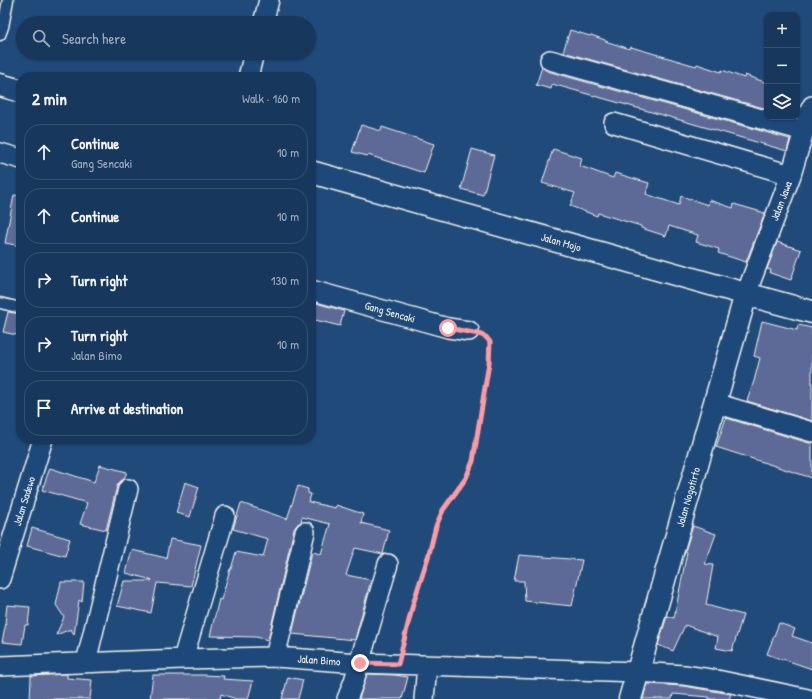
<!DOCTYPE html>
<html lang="en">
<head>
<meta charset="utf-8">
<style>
  body { margin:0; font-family:"Patrick Hand",sans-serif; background:#244365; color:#f1f3f6 }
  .controls { position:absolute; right:12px; top:12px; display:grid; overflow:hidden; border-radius:8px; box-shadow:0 1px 3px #0004 }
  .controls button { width:36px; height:36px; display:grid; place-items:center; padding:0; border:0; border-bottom:1px solid #365272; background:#17385c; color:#f1f3f6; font:20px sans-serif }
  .stop { position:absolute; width:12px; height:12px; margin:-9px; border:3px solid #ff9aa2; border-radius:50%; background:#fff }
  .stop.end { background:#ff9aa2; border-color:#fff; box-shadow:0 1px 4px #0008 }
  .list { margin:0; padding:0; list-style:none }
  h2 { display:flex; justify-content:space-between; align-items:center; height:52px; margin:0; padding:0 16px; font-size:17px }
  h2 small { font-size:13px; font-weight:400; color:#9eacbb }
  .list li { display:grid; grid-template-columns:26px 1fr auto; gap:12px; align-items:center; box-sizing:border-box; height:56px; margin:0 8px 8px; padding:0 8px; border:1px solid #365272; border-radius:16px }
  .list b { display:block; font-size:15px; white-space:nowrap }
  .list p { margin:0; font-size:13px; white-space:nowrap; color:#9eacbb }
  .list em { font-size:13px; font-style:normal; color:#9eacbb }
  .icon { flex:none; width:22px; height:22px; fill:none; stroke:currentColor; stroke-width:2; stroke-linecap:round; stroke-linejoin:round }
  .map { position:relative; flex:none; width:812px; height:699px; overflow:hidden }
  .search { position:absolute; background:#17385c; box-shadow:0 1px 3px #0004; left:16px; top:16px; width:300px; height:44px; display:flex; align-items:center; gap:10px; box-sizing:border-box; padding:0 14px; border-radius:22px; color:#9eacbb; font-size:15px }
  .panel { position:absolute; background:#17385c; box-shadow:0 1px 3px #0004; left:16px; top:72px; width:300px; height:372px; border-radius:16px }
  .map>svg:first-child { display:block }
</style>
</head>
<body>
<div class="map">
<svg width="812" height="699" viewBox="0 0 812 699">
  <rect width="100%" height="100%" fill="#1f4a7a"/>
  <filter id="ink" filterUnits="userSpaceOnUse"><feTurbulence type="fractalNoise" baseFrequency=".025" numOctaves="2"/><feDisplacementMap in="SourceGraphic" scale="8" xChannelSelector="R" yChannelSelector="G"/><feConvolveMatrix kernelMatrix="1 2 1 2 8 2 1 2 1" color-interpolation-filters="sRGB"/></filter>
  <g filter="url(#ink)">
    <path fill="#5d6b97" stroke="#f4f1e8" d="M570,30L590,36L591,35L605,40V41L630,49L631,47L696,66L697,64L721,72L722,70L744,78L745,75L767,83V109L563,52Z
      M542,67L547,71L790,139L787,151L680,120L552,84L551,89L536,85Z
      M361,125L381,131L382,127L434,144L424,173L368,155L367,156L352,152Z
      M472,149L494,155L483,195L461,189Z
      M553,149L582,158L580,166L613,178L615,173L649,183L646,194L679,205L681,196L708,205L709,200L733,208L734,204L765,213L746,262L718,253L719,249L696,242L698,235L669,226L666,236L641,228V226L598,213L597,216L570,206L575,193L542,183Z
      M14,195L21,196V246L5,243Z
      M777,242L801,250L791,280L770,273L771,270L767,269Z
      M316,303L344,311L340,326L311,319V317Z
      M8,312L21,314V336L3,332Z
      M762,321L797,330L798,325L812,328V421L747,401L754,381L760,358L754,356Z
      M726,418L809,443H812V478L716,447Z
      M100,465L127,472L124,479L120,482L117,486L106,530L80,524L87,503L42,490L50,468L94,482Z
      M185,482L199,487L190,517L176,513Z
      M298,486L308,489V493L311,494L309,502L335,508L336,505L363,514L361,523L389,530L383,554L355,548L346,575L371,580L355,640L292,634L312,552L321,554L330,524L302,517L301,522L297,525L294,529L268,640L256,637L210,636L219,599L221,600L230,569H231L236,552L263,557L268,539L233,529L241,503L287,519Z
      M693,526L716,534L705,564L713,565L706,605L743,615L732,651L716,648L718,637L685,625L673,651L658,645L667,616L674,618L687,552L685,551Z
      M32,528L70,539L65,556L27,546Z
      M170,539L201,545L191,586L157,583L151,613L117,606L124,581H151L152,580L126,573L132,550L166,558Z
      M519,555L582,560L572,606L525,601L524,581H514Z
      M61,582H84L82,602L79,600L74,635L71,629L56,635L64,617L56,605Z
      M7,605L30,607L28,625H25L22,644L2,642L6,623H5Z
      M779,623L795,629L792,636L812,643V669L783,659V660L767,654Z
      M67,674V678L92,680L90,699H30L31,676Z
      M367,674L395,675L408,677L402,699H359Z
      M153,675H203L224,676L223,679L253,681L248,699H236L221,694L220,699H150Z
      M288,677L303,680L298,699H282Z
      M647,684L683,686L731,694L729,699H709V697L673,694L672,699H643Z"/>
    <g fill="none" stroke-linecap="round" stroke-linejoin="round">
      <defs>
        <path id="lane" d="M0,35L3,27L8,0
          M0,303L21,308"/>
        <path id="street" d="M263,23L269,0
          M550,60L804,131
          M248,77L254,53
          M614,123L791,175
          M0,153L21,159
          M311,290L448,328L469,331
          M746,294L791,175L804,131L807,118L812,106
          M715,403L812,432
          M0,579L43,439
          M275,657L305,532
          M183,659L225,516
          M86,662L128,489
          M0,666L183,659L275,657L360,663L638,672L684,675L717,680L808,699
          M347,699L354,681L388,564
          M424,699L427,666"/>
        <path id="secondary" d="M0,85L21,91
          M311,172L746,294L812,312
          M630,699L746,294"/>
      </defs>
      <use href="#lane" stroke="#f4f1e8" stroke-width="13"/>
      <use href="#street" stroke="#f4f1e8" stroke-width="22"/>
      <use href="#secondary" stroke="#f4f1e8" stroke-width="25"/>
      <path stroke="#f4f1e8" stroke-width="2.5" stroke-dasharray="3 3" stroke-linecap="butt" d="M403,646L413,604L429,554L436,526L443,511L466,478L473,461L489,363L490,342L486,337"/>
      <use href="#lane" stroke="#1f4a7a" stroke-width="10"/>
      <use href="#street" stroke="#1f4a7a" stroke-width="19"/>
      <use href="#secondary" stroke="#1f4a7a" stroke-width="22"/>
    </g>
  </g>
  <g fill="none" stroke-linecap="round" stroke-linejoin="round" filter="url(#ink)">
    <path stroke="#ff9aa2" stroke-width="5" d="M360,663L398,664L413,604L429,554L436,526L443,510L466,478L473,461L489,363L490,342L486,337L479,334L448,328"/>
  </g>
  <g text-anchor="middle" stroke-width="4" stroke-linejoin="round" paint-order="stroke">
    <g font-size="11" fill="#f4f1e8" stroke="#1f4a7a">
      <text transform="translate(781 201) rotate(-69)" y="4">Jalan Jawa</text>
      <text transform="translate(561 242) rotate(16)" y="4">Jalan Mojo</text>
      <text transform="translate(390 312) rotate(16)" y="4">Gang Sencaki</text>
      <text transform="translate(688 497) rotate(-74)" y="4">Jalan Nogotirto</text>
      <text transform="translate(24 501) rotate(-73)" y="4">Jalan Sadewo</text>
      <text transform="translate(319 660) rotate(4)" y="4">Jalan Bimo</text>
    </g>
  </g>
</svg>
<div class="controls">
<button>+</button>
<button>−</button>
<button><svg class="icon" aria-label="layers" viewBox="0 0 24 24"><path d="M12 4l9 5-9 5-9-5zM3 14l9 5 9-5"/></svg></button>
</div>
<div class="stop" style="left:448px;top:328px"></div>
<div class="stop end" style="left:360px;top:663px"></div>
<div class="search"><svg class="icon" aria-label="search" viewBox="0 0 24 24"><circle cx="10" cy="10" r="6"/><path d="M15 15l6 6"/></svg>Search here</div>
<section class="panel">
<h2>2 min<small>Walk · 160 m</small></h2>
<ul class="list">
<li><svg class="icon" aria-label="ahead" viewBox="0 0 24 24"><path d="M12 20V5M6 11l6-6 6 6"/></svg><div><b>Continue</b><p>Gang Sencaki</p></div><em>10 m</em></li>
<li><svg class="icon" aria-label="ahead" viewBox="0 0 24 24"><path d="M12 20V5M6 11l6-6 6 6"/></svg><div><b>Continue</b></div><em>10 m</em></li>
<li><svg class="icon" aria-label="right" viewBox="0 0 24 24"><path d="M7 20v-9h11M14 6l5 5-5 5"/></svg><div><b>Turn right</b></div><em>130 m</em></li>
<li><svg class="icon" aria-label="right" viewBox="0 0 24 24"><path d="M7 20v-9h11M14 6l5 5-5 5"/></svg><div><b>Turn right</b><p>Jalan Bimo</p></div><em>10 m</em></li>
<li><svg class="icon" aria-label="arrive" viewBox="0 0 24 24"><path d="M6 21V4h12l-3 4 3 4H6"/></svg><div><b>Arrive at destination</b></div></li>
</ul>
</section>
</div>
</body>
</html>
